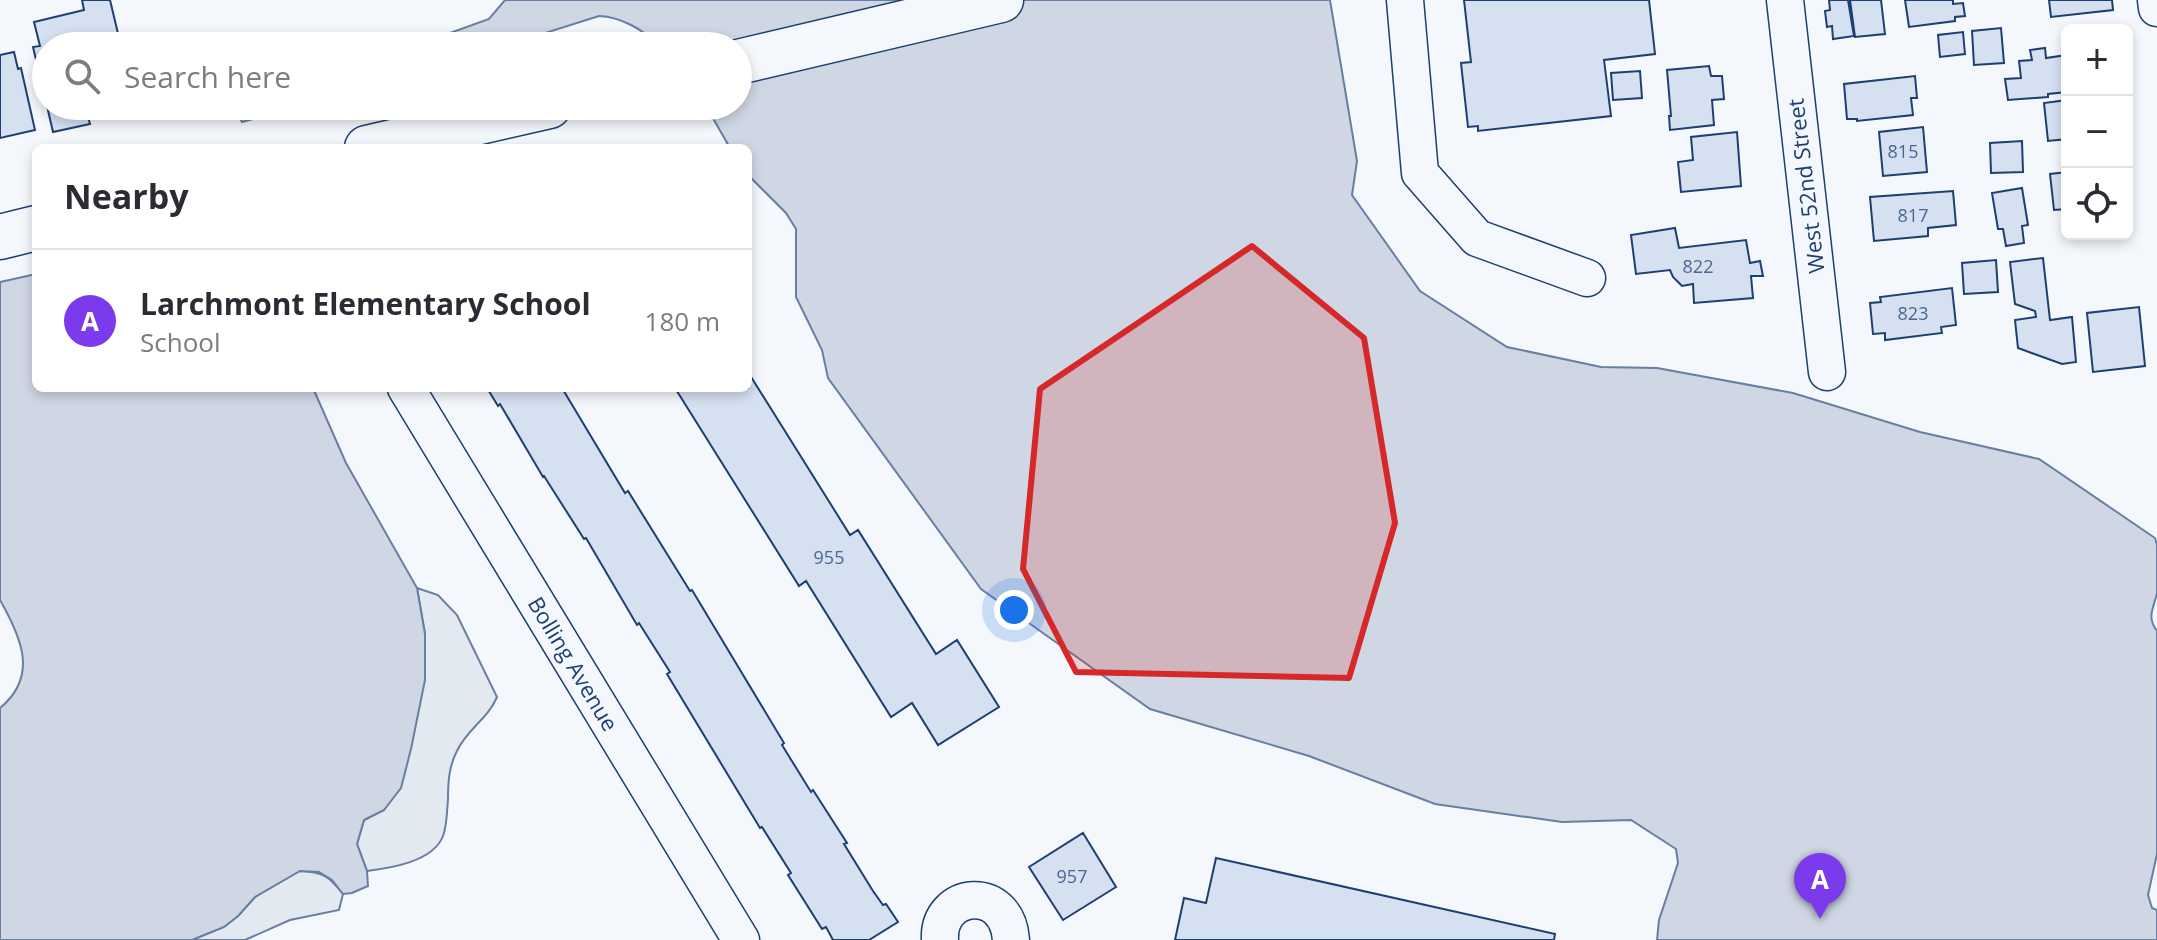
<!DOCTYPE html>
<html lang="en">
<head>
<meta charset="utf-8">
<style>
  body { margin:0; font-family:"Open Sans",sans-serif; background:#f2f2f3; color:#2b2b33 }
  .controls { position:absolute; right:24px; top:24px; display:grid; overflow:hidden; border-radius:12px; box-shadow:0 4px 12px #0003 }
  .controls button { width:72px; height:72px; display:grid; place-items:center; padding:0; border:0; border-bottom:2px solid #e1e1e2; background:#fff; color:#2b2b33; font:40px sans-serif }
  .you { position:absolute; left:1014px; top:610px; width:28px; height:28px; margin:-20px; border:6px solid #fff; border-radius:50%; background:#1a73e8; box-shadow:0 0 0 12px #1a73e833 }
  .badge { display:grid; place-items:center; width:52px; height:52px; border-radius:50%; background:#7c3aed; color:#fff; font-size:26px; font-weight:700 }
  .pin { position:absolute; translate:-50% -66px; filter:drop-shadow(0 2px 4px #0008) }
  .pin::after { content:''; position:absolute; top:42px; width:28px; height:24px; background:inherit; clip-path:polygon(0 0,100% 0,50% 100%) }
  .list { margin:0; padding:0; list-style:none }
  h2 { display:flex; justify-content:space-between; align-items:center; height:104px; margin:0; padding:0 32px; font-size:34px }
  h2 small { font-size:26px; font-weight:400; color:#7c7c81 }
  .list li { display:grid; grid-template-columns:52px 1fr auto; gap:24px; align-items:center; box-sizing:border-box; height:144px; padding:0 32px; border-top:2px solid #e1e1e2 }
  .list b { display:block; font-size:30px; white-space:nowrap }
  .list p { margin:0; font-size:26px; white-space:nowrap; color:#7c7c81 }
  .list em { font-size:26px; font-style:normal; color:#7c7c81 }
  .icon { flex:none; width:44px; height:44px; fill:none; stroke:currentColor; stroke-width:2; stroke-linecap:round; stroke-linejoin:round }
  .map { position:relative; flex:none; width:2157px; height:940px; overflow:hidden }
  .search { position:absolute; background:#fff; box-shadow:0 4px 12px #0003; left:32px; top:32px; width:720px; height:88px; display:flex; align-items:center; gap:20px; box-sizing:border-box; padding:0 28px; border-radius:44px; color:#7c7c81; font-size:30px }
  .panel { position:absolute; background:#fff; box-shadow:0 4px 12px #0003; left:32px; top:144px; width:720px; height:248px; border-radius:12px }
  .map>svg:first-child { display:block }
</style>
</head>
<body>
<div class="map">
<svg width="2157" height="940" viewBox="0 0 2157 940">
  <rect width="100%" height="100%" fill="#f4f7fb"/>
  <path fill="#e3e9f0" stroke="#687fa3" stroke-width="2" d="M417,588L438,595L457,615L497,697C488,719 467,729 457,751C449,766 448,782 448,799C447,810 447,826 443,836C433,862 390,868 367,871L357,844L364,820L384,810L425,634Z
    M299,871C323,872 329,876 343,894L339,910L290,920L245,940H192L224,927L238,916L255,897Z"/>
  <path fill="#cfd7e4" stroke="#687fa3" stroke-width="2" d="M505,0H1330L1357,161L1352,195L1420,291L1507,347L1601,367L1657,368L1793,393L1920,432L2039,459L2155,538L2157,545C2157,560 2157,578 2157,593C2154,608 2146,616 2157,631V854L2148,895L2152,908L2157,910V940H1657L1659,920L1678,863L1676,849L1631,820L1562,822L1435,804L1309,756L1150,709L981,589L828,378L822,350L796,297V229L786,213L748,175V148H730L706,106H738V46H658C644,29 620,17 599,16L504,46H414L489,19Z
    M247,106H300L242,122L237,112Z
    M36,274V388H313L346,463L417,588L425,634V680L411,749L401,788L384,810L364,820L357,844L367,871L368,886L352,893L343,894L332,880L319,872L300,871L255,897L238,916L224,927L192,940H0V708C39,676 21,637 0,600V282Z"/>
  <path fill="#d5e0f0" stroke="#1d3f73" stroke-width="2" d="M82,0H110L121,46H46V102L33,47L40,46L34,22L84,10Z
    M1464,0H1649L1655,54L1604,60L1611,116L1478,131V126L1468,127L1461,63L1471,62Z
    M1829,0H1848L1854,36L1833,39L1832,26L1827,27L1825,11L1830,10Z
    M1850,0H1881L1885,34L1855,37Z
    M1905,0H1953V4L1963,3L1965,16L1955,17V21L1909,27Z
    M2049,0H2112L2113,10L2051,17Z
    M2001,28L2004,63L1974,65L1972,31Z
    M1963,32L1965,54L1940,57L1938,35Z
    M2045,48L2046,58L2067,55V92L2048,94V97L2008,100L2005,79L2021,78L2019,61L2032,60L2030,50Z
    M14,52L18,69L21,68L35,130L0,138V55Z
    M1709,66L1711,76H1722L1724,99L1712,100L1714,125L1670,130L1669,116H1671L1667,70Z
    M1640,71L1642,98L1613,100L1611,73Z
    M1915,76L1917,98H1911L1913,115L1857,121V119H1847L1844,84Z
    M2067,100V139L2048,141L2044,103Z
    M47,106H85L90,124L53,132Z
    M1923,127L1927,172L1883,176L1879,132Z
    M1737,132L1741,186L1681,192L1678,162L1693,160L1691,137Z
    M2022,141L2023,172L1991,173L1990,143Z
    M2067,172V209L2054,210L2050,174Z
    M2022,188L2028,225L2022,226L2024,243L2006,246L2003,229H1998L1992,193Z
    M1953,191L1956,225L1928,228V236L1874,241L1870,197Z
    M1675,228L1679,248L1746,240L1750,263L1760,261L1763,276H1751L1753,298L1694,303L1693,284L1682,286L1673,277L1670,270L1636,274L1631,235Z
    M2043,258L2050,320L2072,317L2076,362L2062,364L2018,348L2015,320L2036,317L2035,311L2015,304L2010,262Z
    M1996,260L1998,292L1964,294L1962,263Z
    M1952,288L1956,325L1941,327L1942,333L1885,340V333L1873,334L1870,303L1881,302L1880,297Z
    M2139,307L2145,366L2093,372L2087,313Z
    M748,372L850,535L858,530L936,654L957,640L999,707L938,745L912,703L891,717L806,581L799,586L675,388H748Z
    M487,388H562L625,493L628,491L690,591L692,590L784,743L782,745L811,792L813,790L847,843L844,844L873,891L883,905L886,904L898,922L869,940H833L826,927L822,929L788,875L791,873L762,827L760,828L667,674L670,672L639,623L637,625L586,538L584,539L544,476L543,477L500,404L498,406Z
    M1083,833L1116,887L1063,920L1029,867Z
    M1216,858L1555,934L1554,940H1175L1184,898L1206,903Z"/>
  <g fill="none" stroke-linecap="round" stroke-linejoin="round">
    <defs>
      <path id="minor" d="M1405,0L1420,173L1477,238L1587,278
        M1785,0L1827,372
        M2156,0L2157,8
        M406,388L741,940
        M940,940C937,891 1007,883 1011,940"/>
      <path id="major" d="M738,62L1001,0
        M367,148L549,106
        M0,237L36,228"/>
    </defs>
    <use href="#minor" stroke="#1d3f73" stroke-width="39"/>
    <use href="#major" stroke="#1d3f73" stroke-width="47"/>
    <use href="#minor" stroke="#f4f7fb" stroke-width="36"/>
    <use href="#major" stroke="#f4f7fb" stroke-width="44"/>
  </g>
  <path fill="#d62828" fill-opacity="0.2" stroke="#d62828" stroke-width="6" stroke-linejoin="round" d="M1252,246L1364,338L1395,523L1349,678L1076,672L1023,569L1040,389Z"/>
  <g text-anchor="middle" stroke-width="6" stroke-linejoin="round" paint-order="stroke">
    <g font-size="18" fill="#4b6792">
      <text x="1903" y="158">815</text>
      <text x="1913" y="222">817</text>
      <text x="1698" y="273">822</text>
      <text x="1913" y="320">823</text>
      <text x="829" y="564">955</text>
      <text x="1072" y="883">957</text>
    </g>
    <g font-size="22" fill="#1d3f73" stroke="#f4f7fb">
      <text transform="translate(1806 186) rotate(-97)" y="8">West 52nd Street</text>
      <text transform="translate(573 664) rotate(59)" y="8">Bolling Avenue</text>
    </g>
  </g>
</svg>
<div class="controls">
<button>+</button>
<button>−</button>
<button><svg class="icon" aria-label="locate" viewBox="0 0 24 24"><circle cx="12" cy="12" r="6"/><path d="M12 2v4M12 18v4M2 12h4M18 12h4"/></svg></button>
</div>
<div class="you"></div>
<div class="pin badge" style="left:1820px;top:919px">A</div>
<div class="search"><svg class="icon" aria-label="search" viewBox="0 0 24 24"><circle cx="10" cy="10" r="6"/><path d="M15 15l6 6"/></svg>Search here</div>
<section class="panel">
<h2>Nearby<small></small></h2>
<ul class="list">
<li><span class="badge">A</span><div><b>Larchmont Elementary School</b><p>School</p></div><em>180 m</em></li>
</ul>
</section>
</div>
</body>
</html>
